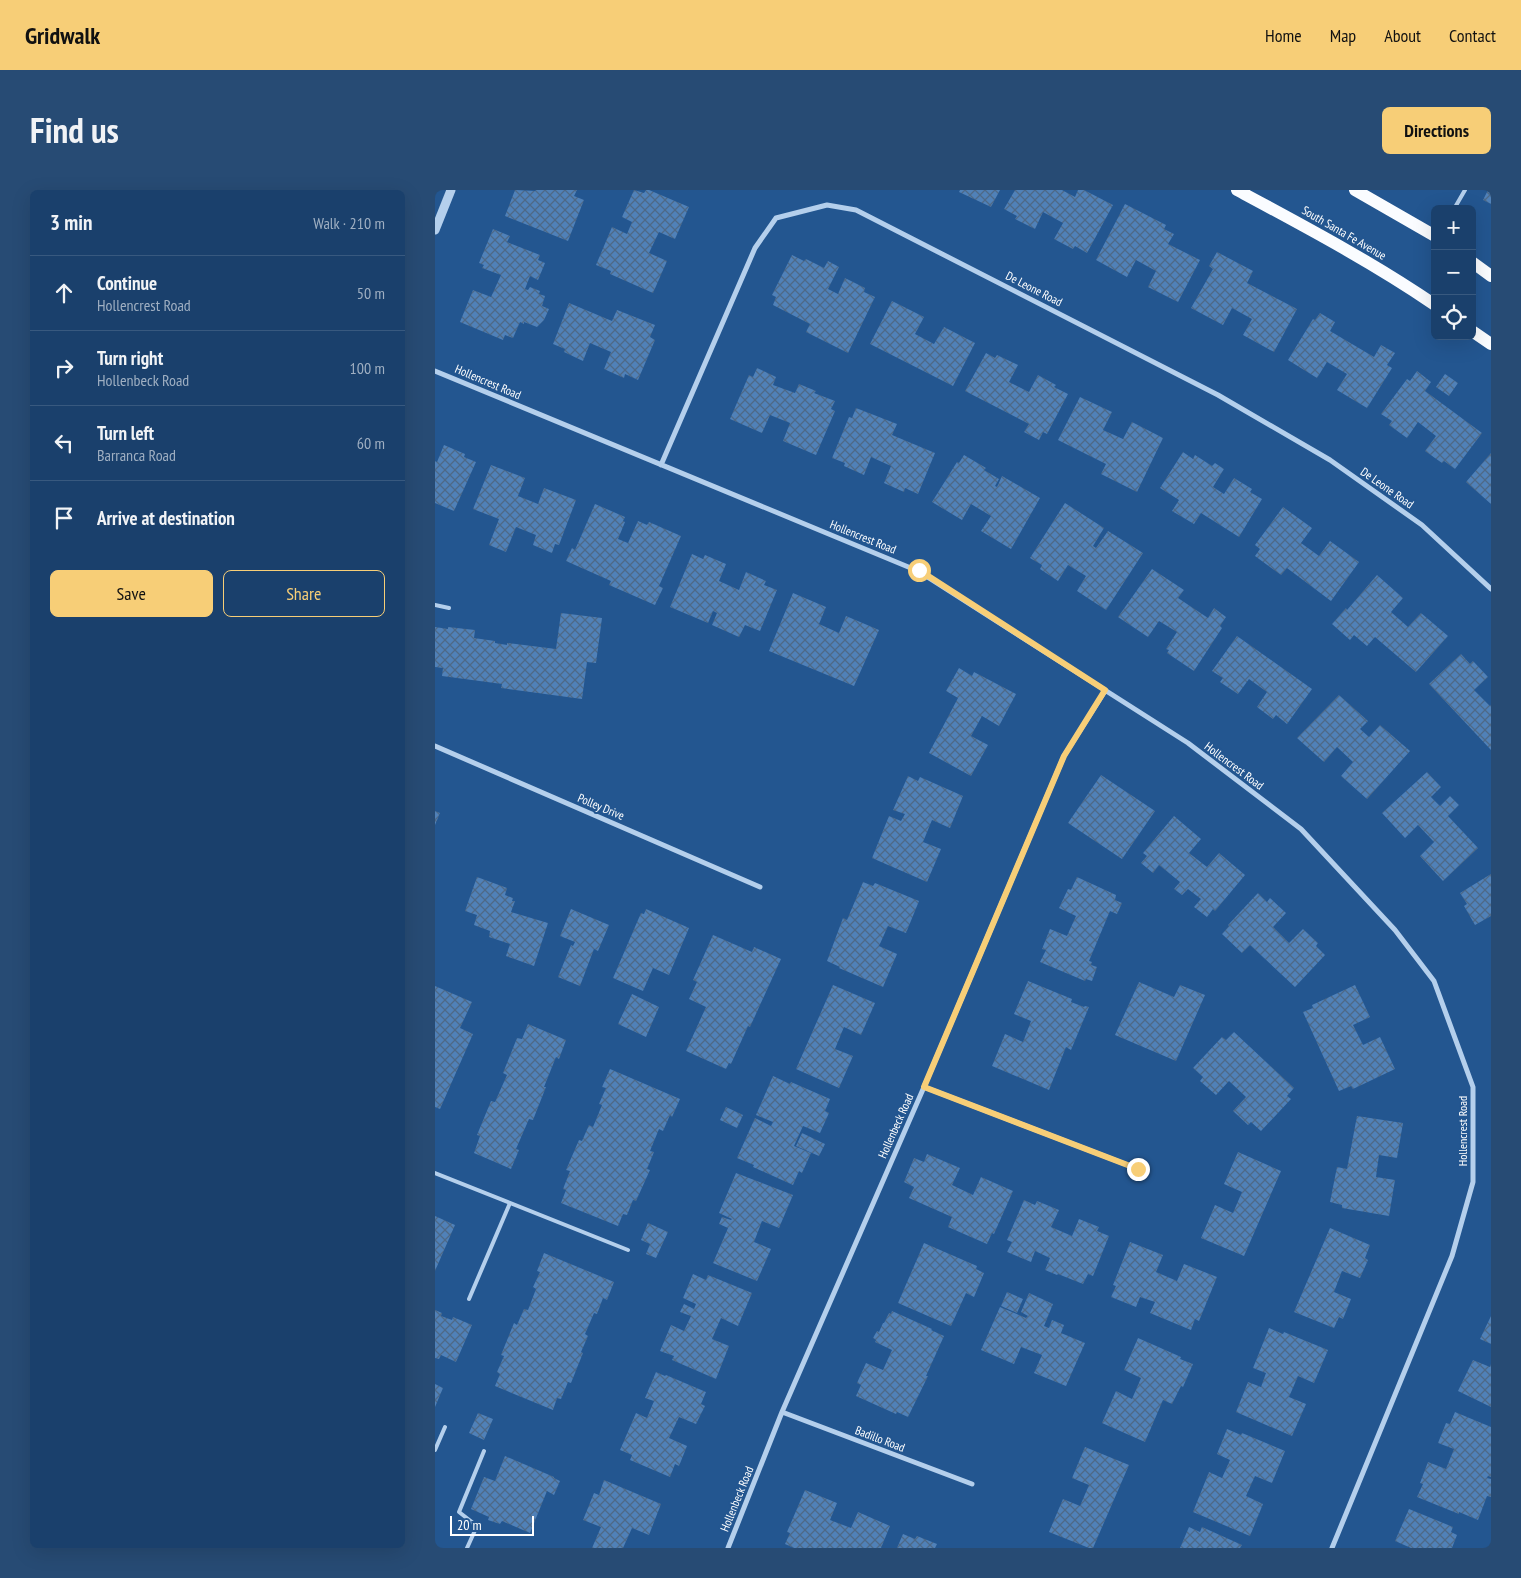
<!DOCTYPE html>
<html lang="en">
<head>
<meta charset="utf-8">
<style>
  body { margin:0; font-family:"PT Sans Narrow",sans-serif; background:#274b74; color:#f1f3f6 }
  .controls { position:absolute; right:15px; top:15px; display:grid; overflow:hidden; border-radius:8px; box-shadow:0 5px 20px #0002 }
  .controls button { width:45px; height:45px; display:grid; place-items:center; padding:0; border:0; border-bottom:1px solid #38597f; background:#1a406c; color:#f1f3f6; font:25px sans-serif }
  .scale { position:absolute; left:15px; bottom:12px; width:84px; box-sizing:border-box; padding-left:5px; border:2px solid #fff; border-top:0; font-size:14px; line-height:18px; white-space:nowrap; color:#fff; -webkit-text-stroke:4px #235690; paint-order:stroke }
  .stop { position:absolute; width:15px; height:15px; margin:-11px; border:4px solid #f7ce77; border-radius:50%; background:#fff }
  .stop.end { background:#f7ce77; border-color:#fff; box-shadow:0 1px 5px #0008 }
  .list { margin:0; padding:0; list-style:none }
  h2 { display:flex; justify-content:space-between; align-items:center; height:65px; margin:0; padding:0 20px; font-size:21px }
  h2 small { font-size:16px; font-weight:400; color:#9fafc2 }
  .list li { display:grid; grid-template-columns:32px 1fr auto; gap:15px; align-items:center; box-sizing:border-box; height:75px; padding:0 20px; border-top:1px solid #38597f }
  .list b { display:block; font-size:19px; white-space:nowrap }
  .list p { margin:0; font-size:16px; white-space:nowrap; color:#9fafc2 }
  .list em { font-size:16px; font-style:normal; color:#9fafc2 }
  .actions { display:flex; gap:10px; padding:15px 20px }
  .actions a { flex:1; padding:11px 0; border:1px solid #f7ce77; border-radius:8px; text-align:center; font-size:18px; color:#f7ce77 }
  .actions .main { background:#f7ce77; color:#111 }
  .icon { flex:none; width:28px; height:28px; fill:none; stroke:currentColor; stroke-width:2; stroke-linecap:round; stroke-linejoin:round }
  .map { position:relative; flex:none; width:1056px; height:1358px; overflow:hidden; border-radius:8px }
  header { display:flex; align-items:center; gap:30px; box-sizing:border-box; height:70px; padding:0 25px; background:#f7ce77; color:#111 }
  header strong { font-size:24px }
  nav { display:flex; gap:28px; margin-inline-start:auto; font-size:18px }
  .intro { display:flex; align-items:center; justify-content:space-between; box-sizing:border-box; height:120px; padding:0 30px }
  h1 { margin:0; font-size:35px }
  .button { padding:12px 22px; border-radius:8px; background:#f7ce77; color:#111; font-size:18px; font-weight:700 }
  main { display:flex; gap:30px; padding:0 30px }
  aside { flex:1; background:#1a406c; border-radius:8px; box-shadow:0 5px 20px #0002 }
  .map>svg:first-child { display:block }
</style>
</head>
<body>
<header>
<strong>Gridwalk</strong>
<nav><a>Home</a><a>Map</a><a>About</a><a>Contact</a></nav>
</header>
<div class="intro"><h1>Find us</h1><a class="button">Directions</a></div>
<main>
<aside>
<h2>3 min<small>Walk · 210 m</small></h2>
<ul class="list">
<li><svg class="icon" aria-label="ahead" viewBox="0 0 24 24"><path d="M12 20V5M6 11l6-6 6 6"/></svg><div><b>Continue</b><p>Hollencrest Road</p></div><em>50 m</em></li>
<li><svg class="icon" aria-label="right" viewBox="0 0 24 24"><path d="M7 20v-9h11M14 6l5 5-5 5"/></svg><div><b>Turn right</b><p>Hollenbeck Road</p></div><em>100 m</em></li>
<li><svg class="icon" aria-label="left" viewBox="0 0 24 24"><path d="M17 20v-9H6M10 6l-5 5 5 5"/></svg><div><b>Turn left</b><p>Barranca Road</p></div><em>60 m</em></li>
<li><svg class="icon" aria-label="arrive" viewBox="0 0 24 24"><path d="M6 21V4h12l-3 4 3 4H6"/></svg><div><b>Arrive at destination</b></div></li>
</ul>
<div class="actions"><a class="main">Save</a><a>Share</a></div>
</aside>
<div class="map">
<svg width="1056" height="1358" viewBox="0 0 1056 1358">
  <defs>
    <pattern id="building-cross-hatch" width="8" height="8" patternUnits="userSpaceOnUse" patternTransform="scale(1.25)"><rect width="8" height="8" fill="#5081b8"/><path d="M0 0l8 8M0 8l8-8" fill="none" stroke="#4e6987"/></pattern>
  </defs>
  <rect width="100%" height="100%" fill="#235690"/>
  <path fill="url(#building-cross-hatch)" d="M80,0L100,1L101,0H142L139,6L149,10L133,51L70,26Z
    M199,0L209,3L211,0H214L254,17L240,49L224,42L214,63L232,71L218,103L175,84L176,81L161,75L177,37L192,44L197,32L187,27Z
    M525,0H565L556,17L524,2Z
    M580,0H627L640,7L643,0H649L678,15L652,63L640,56L638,59L619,49L628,33L608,22L600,39L580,29L582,26L569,19Z
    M1053,0H1056V14L1048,10Z
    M690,14L731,35L729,39L739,44L733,54L765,70L743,112L713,97L721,81L701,70L692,87L661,70Z
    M58,39L75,46L72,52L105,65L103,70L110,73L103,90L95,86L90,99L93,100L95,97L105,101L104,104L110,106L107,116L114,119L109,130L102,137L89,132V134L85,132L78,148L70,145L68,150L25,132L38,100L56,107L66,85L47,78L49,75L44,73Z
    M782,62L818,81L812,93L862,119L839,162L808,145L817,129L797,118L788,135L756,118L778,79L774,76Z
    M357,65L369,71L371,69L389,78L393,71L404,77L393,99L403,104L410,88L430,98L429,102L440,107L413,163L371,142L375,134L338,115L341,107L337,105Z
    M457,111L489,127L480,144L499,154L509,137L540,153L518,196L435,154Z
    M134,113L177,131L182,120L220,135L215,147L220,150L203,190L190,184L189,188L169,179L176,162L155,153L148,171L129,162L130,159L118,154Z
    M885,123L900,132L895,141L939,167L946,155L960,163L952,175L957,178L932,218L902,200L912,184L892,172L882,188L853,170L878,129L880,130Z
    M551,163L560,168L562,165L583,175L574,192L594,202L603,185L621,195L619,197L633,204L612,244L608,242L604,250L589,242L594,234L530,201Z
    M322,178L341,187L338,195L360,203L364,194L381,201L379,203L400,211L396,219L400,221L381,265L348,251L355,233L335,225L327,243L295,229L314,185L318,187Z
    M982,181L996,192L990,201L1047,243L1020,279L1009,271L1007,273L990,261L1001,246L983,232L972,248L954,235L957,231L946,224L972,189L975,191Z
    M1010,184L1023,193L1014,206L1001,197Z
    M645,207L677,222L668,240L688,249L697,232L728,248L702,302L666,284L671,274L623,250Z
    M421,218L462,234L457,245L500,263L483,304L470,298L469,302L449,293L456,276L436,267L429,285L409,276L410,273L397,268L414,227L417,228Z
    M9,255L30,264L29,267L41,272L19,321L0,313V271L2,272Z
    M748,262L758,269L760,265L777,276L780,273L789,279L778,297L789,304L799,288L817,299L815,302L827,309L804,347L766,323L759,334L737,321L744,310L725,298Z
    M1056,263V314L1031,292Z
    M529,265L551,278L549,280L564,289L560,296L562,297L567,286L605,308L576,359L546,341L556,326L536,314L527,330L497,312L522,272L524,273Z
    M56,275L90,288L83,306L103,314L109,298L141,310L124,355L120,354L117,363L98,355L101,345L81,337L71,362L54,355L64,329L38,319Z
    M630,313L669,338L658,356L661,358L673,341L708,363L671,420L642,401L651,386L633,375L623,391L605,379L607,375L595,368Z
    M160,314L190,327L188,331L190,332L183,349L193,353L203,331L212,335L214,332L246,346L224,396L228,398L220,415L174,395L176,391L131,371L137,358L140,360Z
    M848,317L877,338L866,353L884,366L895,351L924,372L896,411L852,378L846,385L820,366L825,359L820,355Z
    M257,364L268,369L270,365L291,374L284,391L304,400L311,382L331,391L329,395L342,400L325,441L310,435L304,447L277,435L282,423L278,421L273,433L235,417Z
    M717,379L749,400L743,408L773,428L779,418L791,427L785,436L787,438L759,481L732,463L734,460L731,459L742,442L724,431L713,447L683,427Z
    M942,385L968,408L956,422L973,437L986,423L1013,446L981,482L940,447L932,456L919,445L915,450L897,434L911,418L912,420Z
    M358,403L391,417L384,434L404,443L411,426L444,440L419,496L334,461Z
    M126,423L167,428L161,473L152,472L147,509L66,498L67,494L7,486L8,478L0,477V437L13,439V437L40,440L39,448L60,451V453L72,455V453L121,459Z
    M802,446L877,499L852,534L841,525L838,529L822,517L832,502L814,489L803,504L785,492L788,488L777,481Z
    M1026,464L1035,474L1038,471L1053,487L1039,500L1055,516L1056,515V560L994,494Z
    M524,478L537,486L539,482L581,504L564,536L547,526L536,546L553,555L536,586L494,563L523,508L511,501Z
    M904,505L933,531L925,539L934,547L945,535L975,561L932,609L906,586L918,572L902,557L889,572L862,548Z
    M992,582L1006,597L996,607L1005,616L1015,606L1024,615L1013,626L1043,658L1008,691L985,666L999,652L983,635L970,648L947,623Z
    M666,585L720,621L687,669L633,633Z
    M473,586L483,591L485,587L528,606L515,638L497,630L488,652L506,659L492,692L437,668L454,626L466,631L470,624L458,620Z
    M0,621L5,623L0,635Z
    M739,626L766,649L754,663L772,677L784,663L810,685L780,721L778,719L772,727L759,717L766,709L753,699L747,705L739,699L745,692L724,675L718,683L706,673L712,666L708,663Z
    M1056,684V726L1040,735L1029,716L1032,714L1025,703Z
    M42,687L72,698L70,705L78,708L77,711H80L76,722L113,733L99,776L71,766L75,754L54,747L55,741L39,735L42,725L30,721Z
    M642,687L681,705L680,710L687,713L682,724L675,721L654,771L657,772L656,775L662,777L657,791L651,789L650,791L605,772L611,760L607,759L615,739L632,746L641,726L624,718L633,699L636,700Z
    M428,692L438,696L440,693L484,711L471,743L453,736L444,756L462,764L448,797L404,778L405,777L392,771L408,728L412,730Z
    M823,703L832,712L835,708L851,723L838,737L854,753L868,739L883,753L881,756L890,765L860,797L815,755L807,763L787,744L794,736L793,735Z
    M136,719L174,735L163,761L159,759L145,796L123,787L136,755L138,756L140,752L125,746Z
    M211,719L254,738L234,785L218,778L208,801L178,788L206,723L209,724Z
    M278,745L317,762L319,757L346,769L315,837L313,836L296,874L294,873L291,879L251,861L271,817L254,809L262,792L258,790Z
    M593,791L637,809L636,812L649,817L650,816L654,817L636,860L631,857L614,900L557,876L570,844L588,852L596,831L579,824Z
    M704,792L739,807L745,795L770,805L741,871L680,845Z
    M398,795L440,813L426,845L409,837L400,859L418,866L404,898L361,879Z
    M920,795L935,827L918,835L928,855L945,847L960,879L918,899L916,896L904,901L868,822L878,818L877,815Z
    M0,796L37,812L25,838L38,844L5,919L0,917Z
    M197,804L224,817L211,847L183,834Z
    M93,834L131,850L124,869L121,867L109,897H111L98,930L94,929L81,959L84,960L76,979L39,963L45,946L42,945L56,911L60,912L72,885L68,883L82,848L87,849Z
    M799,842L859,898L852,906L856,909L826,941L816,932L813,935L798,921L811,907L794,891L781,905L765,891L768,887L758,878L787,847L791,850Z
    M175,879L245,909L237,927L235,925L228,941L224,939L215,961L219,962L212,979L215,980L201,1011L198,1010L192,1025L188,1024L183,1036L126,1013L131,1000L128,999L135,981L131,980L144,950L147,951L154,935L158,937L167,915L164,914L171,898L167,897Z
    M338,886L355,894L356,892L395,909L390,921L394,923L385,943L368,936L359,956L376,963L367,983L364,981L358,995L318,977L319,975L302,968L320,928L336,936L338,932L321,925Z
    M291,917L308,925L302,938L285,930Z
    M922,926L968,933L962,968L944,965L941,987L960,990L954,1026L907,1018V1015L895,1012L902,977L912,979Z
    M367,943L390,954L384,966L361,956Z
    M803,962L846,981L809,1066L766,1048L780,1015L798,1023L807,1002L789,994Z
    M492,964L525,978L517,995L538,1005L546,987L578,1001L559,1044L557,1043L552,1054L513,1037L517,1027L474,1008L479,997L469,992L479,968L489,972Z
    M301,983L358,1005L344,1038L327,1031L319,1052L336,1059L322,1091L278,1073L293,1038L284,1034L287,1027L296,1030L297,1029L284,1023Z
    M589,1010L600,1015L602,1011L624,1020L616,1037L637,1046L644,1029L664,1037L662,1041L674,1046L658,1086L653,1084L648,1094L623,1084L622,1085L610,1080L615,1068L600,1061L596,1072L572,1062L577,1052L572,1050Z
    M0,1026L20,1035L0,1081Z
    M213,1033L233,1042L221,1068L211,1064L215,1054L206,1050Z
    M895,1038L935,1055L930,1068L933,1070L925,1088L907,1081L899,1102L916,1109L908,1129L904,1127L899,1138L859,1122Z
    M695,1052L728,1065L721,1082L742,1091L749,1074L782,1087L764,1131L760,1129L756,1140L715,1123L720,1112L705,1107L701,1117L676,1107L681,1096L678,1095Z
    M489,1053L542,1076L541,1079L549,1083L539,1107L531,1103L516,1136L463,1113Z
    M109,1063L179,1092L172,1110L168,1108L162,1124L159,1123L150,1144L153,1146L146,1162L148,1163L136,1193L133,1192L126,1209L122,1208L118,1220L60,1196L65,1184L62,1182L69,1166L66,1165L79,1133L82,1135L89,1119L93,1120L101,1099L98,1097L105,1082L102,1081Z
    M258,1084L271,1090L273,1085L317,1103L303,1136L286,1128L277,1149L294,1156L281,1189L237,1170L239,1166L225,1161L236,1135L249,1141L256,1126L245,1122L249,1114L259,1119L261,1114L248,1108Z
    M572,1102L588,1109L582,1123L566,1116Z
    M594,1103L618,1114L609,1136L614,1138L617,1130L629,1135L626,1143L650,1153L631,1196L599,1183L607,1165L586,1157L579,1174L546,1160L565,1117L591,1128L593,1126L586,1122Z
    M0,1120L7,1123L6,1126L17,1130L18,1127L37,1135L21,1172L6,1165L4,1169L0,1168Z
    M457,1121L497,1139L496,1140L509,1146L491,1186H493L473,1227L462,1222L461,1224L421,1206L426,1195L422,1193L431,1173L448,1180L457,1160L440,1152L441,1150L438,1148L442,1141L444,1142L448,1133H449L454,1123L456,1124Z
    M1056,1126V1154L1045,1149Z
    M834,1138L848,1144L849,1142L893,1160L879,1193L863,1186L854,1207L871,1214L857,1246L801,1222L813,1192L826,1197L831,1183L818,1178Z
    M703,1148L746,1167L745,1169L758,1174L748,1197L746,1196L737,1214L728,1210L710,1252L667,1233L681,1201L697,1209L706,1188L689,1180Z
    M1038,1170L1055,1177L1056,1174V1217L1023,1201Z
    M221,1182L230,1186L231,1185L271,1202L266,1214L270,1216L261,1234L244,1227L234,1248L252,1256L244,1276L240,1274L235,1287L195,1270L197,1265L185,1260L201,1223L212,1228L219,1211L210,1208Z
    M0,1194L8,1198L0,1217Z
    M1020,1222L1056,1237V1287L1053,1286L1052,1288L1056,1289V1307L1052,1306L1043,1330L1024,1322V1324L982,1307L988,1294L985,1293L993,1272L1011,1279L1019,1259L1003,1253L1011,1233L1015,1234Z
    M43,1223L58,1229L49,1250L34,1243Z
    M792,1239L806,1245L807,1243L850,1261L837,1293L820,1286L811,1306L828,1314L815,1346L758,1322L774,1282L787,1288L795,1270L782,1264Z
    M650,1257L694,1275L658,1358H654L614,1342L628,1309L645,1316L654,1295L637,1288Z
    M70,1266L119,1287V1288L125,1291L119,1305L112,1301L95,1343L67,1331L65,1334L53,1330L54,1327L36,1319L49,1287L60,1291Z
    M169,1290L226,1314L214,1345L197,1338L188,1358H157L166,1337L148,1330L159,1303L164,1305Z
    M370,1300L402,1313L395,1330L416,1338L423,1322L455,1336L446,1358H359L350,1354L355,1343L352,1342Z
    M974,1319L1018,1337L1016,1342L1022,1345L1017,1358H976L960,1351Z
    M754,1337L765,1342L767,1337L807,1355L805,1358H745Z
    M468,1344L480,1349L482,1346L502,1354L500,1358H462Z"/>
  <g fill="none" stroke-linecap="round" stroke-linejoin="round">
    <path stroke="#b4cfec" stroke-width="4" d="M1019,19L1030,0
      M0,415L14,418
      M0,983L193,1060
      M34,1109L75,1013
      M0,1260L10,1237
      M32,1358L42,1336L24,1322L49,1261"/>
    <path stroke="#b4cfec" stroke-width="5" d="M0,181L483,381L753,553L866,639L960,740L999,791L1038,897V992L1017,1066L897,1358
      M226,275L320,58L341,28L392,15L421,20L783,205L895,270L987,335L1056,399
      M0,556L325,697
      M489,897L703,979
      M347,1222L537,1294
      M293,1358L347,1222L489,897L629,566L670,501"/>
    <path stroke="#b4cfec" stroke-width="9" d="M0,40L16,0"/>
    <path stroke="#fafcff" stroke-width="12" d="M802,0C869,36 937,72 1000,115
      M920,0L1000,46
      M1037,72L1056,86
      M1037,141L1056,154"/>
  </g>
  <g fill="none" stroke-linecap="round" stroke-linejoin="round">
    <path stroke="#f7ce77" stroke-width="6" d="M484,380L670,500L629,566L489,897L703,979"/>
  </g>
  <g text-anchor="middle" stroke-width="4" stroke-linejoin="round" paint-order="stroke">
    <g font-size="12" fill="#fff" stroke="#235690">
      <text transform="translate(909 43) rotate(30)" y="4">South Santa Fe Avenue</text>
      <text transform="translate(599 99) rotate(27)" y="4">De Leone Road</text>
      <text transform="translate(53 192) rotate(23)" y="4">Hollencrest Road</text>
      <text transform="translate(952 298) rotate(35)" y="4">De Leone Road</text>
      <text transform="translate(428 347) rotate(22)" y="4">Hollencrest Road</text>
      <text transform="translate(799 576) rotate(37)" y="4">Hollencrest Road</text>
      <text transform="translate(166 617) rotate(23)" y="4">Polley Drive</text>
      <text transform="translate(461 936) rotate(-66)" y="4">Hollenbeck Road</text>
      <text transform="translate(1028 941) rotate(-90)" y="4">Hollencrest Road</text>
      <text transform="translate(445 1249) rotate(21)" y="4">Badillo Road</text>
      <text transform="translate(302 1309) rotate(-68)" y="4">Hollenbeck Road</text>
    </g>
  </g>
</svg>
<div class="controls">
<button>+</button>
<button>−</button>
<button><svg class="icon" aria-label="locate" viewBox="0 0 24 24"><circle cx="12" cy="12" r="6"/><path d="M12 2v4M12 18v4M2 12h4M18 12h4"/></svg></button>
</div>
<div class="scale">20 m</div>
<div class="stop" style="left:484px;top:380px"></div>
<div class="stop end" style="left:703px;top:979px"></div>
</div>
</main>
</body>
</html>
